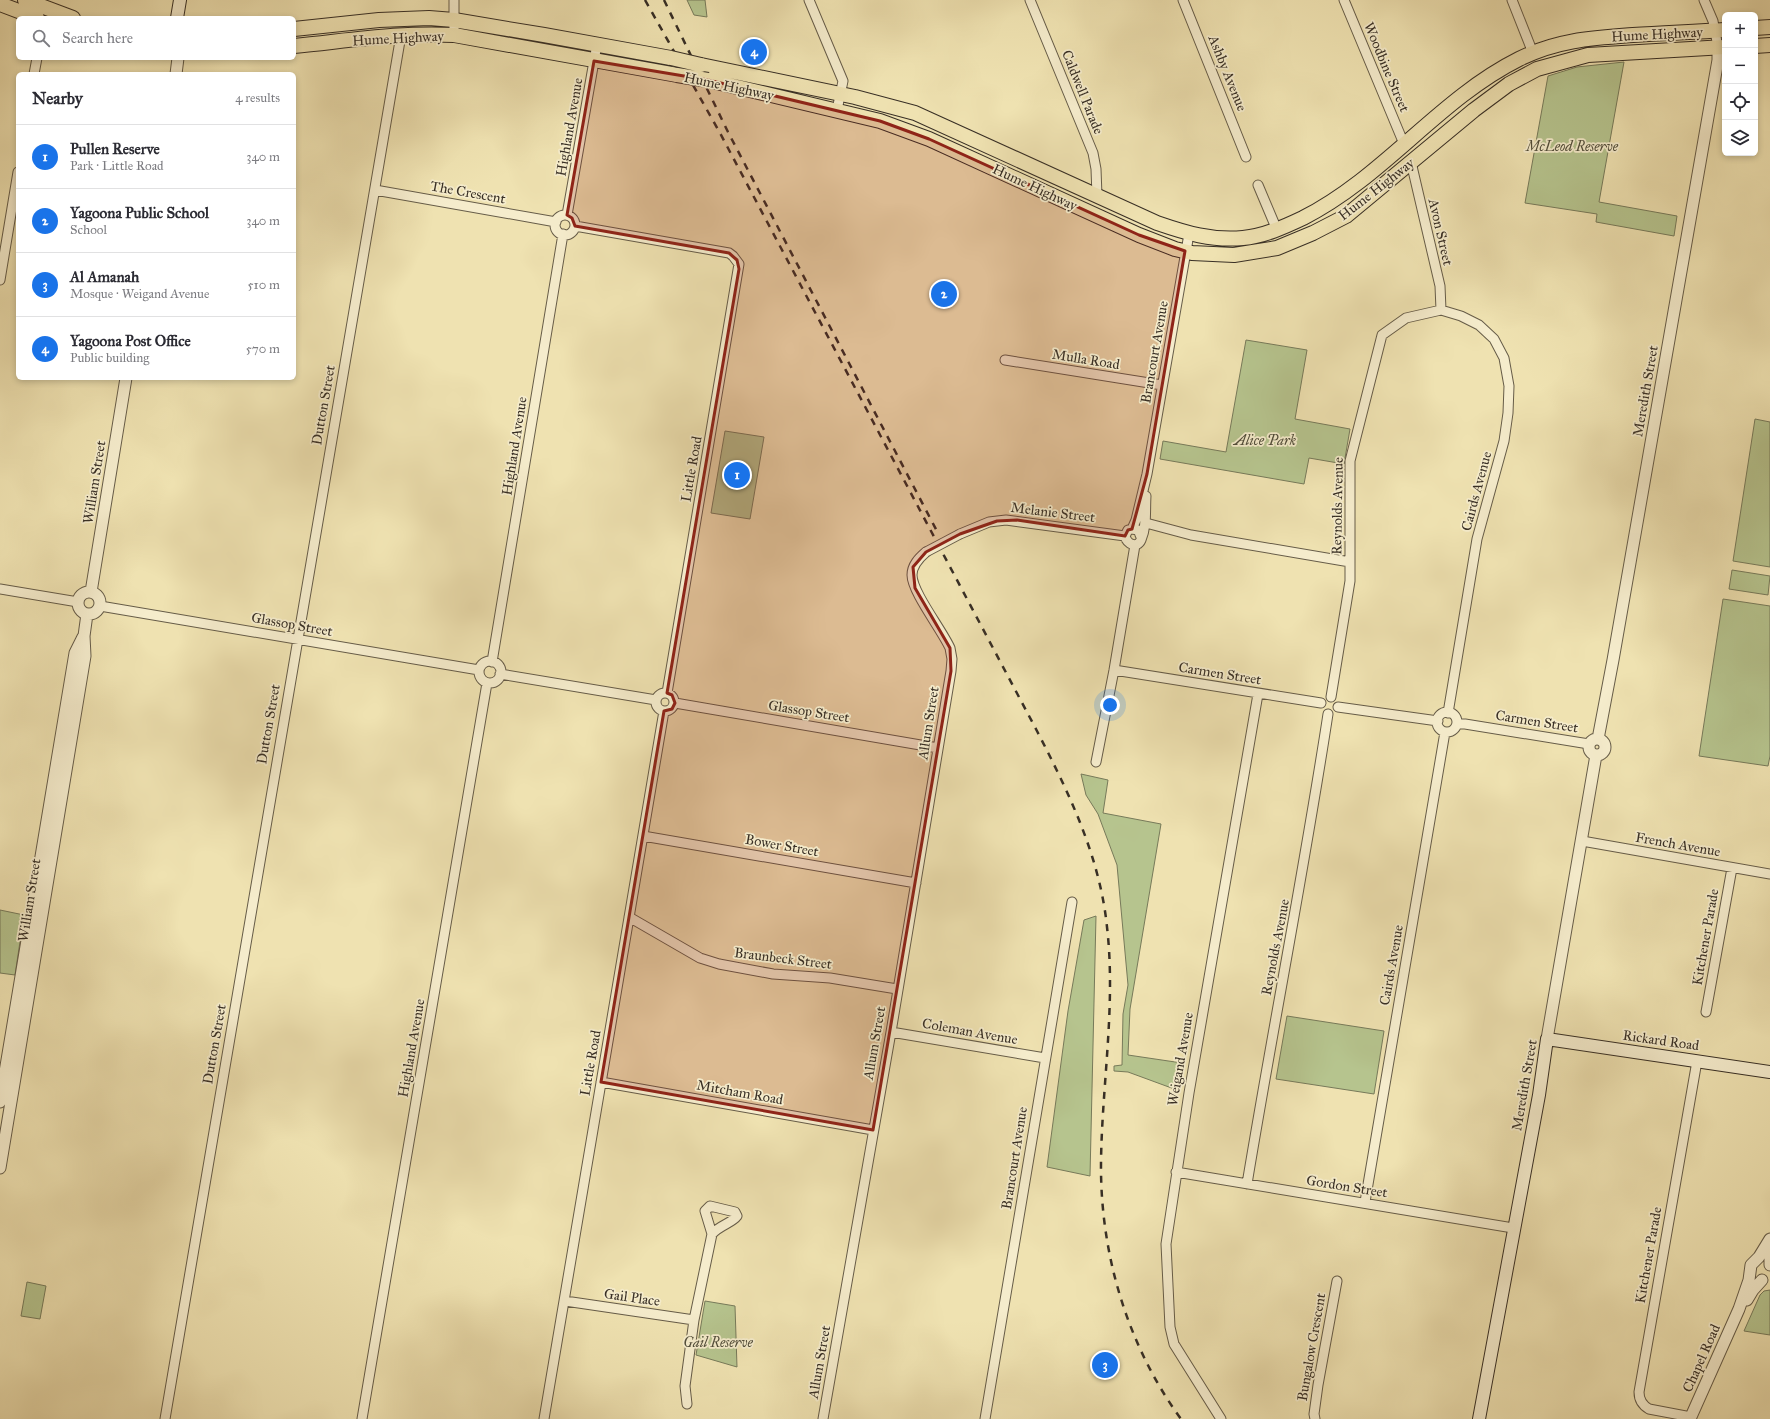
<!DOCTYPE html>
<html lang="en">
<head>
<meta charset="utf-8">
<style>
  body { margin:0; font-family:"IM FELL Great Primer",serif; background:#f7f7f7; color:#2b2b33 }
  .controls { position:absolute; right:12px; top:12px; display:grid; overflow:hidden; border-radius:6px; box-shadow:0 2px 6px #0003 }
  .controls button { width:36px; height:36px; display:grid; place-items:center; padding:0; border:0; border-bottom:1px solid #e1e1e2; background:#fff; color:#2b2b33; font:20px sans-serif }
  .you { position:absolute; left:1110px; top:705px; width:14px; height:14px; margin:-10px; border:3px solid #fff; border-radius:50%; background:#1a73e8; box-shadow:0 0 0 6px #1a73e833 }
  .badge { display:grid; place-items:center; width:26px; height:26px; border-radius:50%; background:#1a73e8; color:#fff; font-size:13px; font-weight:700 }
  .pin { position:absolute; translate:-50% -50%; border:2px solid #fff; box-shadow:0 1px 4px #0006 }
  .list { margin:0; padding:0; list-style:none }
  h2 { display:flex; justify-content:space-between; align-items:center; height:52px; margin:0; padding:0 16px; font-size:17px }
  h2 small { font-size:13px; font-weight:400; color:#7c7c81 }
  .list li { display:grid; grid-template-columns:26px 1fr auto; gap:12px; align-items:center; box-sizing:border-box; height:64px; padding:0 16px; border-top:1px solid #e1e1e2 }
  .list b { display:block; font-size:15px; white-space:nowrap }
  .list p { margin:0; font-size:13px; white-space:nowrap; color:#7c7c81 }
  .list em { font-size:13px; font-style:normal; color:#7c7c81 }
  .icon { flex:none; width:22px; height:22px; fill:none; stroke:currentColor; stroke-width:2; stroke-linecap:round; stroke-linejoin:round }
  .map { position:relative; flex:none; width:1770px; height:1419px; overflow:hidden }
  .search { position:absolute; background:#fff; box-shadow:0 2px 6px #0003; left:16px; top:16px; width:280px; height:44px; display:flex; align-items:center; gap:10px; box-sizing:border-box; padding:0 14px; border-radius:6px; color:#7c7c81; font-size:15px }
  .panel { position:absolute; background:#fff; box-shadow:0 2px 6px #0003; left:16px; top:72px; width:280px; height:308px; border-radius:6px }
  .map>svg:first-child { display:block }
</style>
</head>
<body>
<div class="map">
<svg width="1770" height="1419" viewBox="0 0 1770 1419">
  <rect width="100%" height="100%" fill="#efe2b1"/>
  <filter id="stains"><feTurbulence type="fractalNoise" baseFrequency=".005" numOctaves="4"/><feColorMatrix values="0 0 0 0 .2 0 0 0 0 .09 0 0 0 0 .02 0 0 0 .5 -.17"/></filter>
  <radialGradient id="worn" r=".72"><stop offset=".6" stop-color="#630" stop-opacity="0"/><stop offset="1" stop-color="#630" stop-opacity=".3"/></radialGradient>
  <path fill="#b6c48e" stroke="#777a5a" d="M687,0H705L707,17L694,15Z
    M1624,62L1599,202L1677,216L1674,236L1596,222L1597,214L1525,203L1548,76L1577,67Z
    M1246,340L1307,350L1295,419L1350,429L1344,464L1309,458L1304,484L1160,459L1163,441L1226,452Z
    M1755,419L1770,422V567L1733,561Z
    M725,431L764,437L750,519L711,513Z
    M1732,570L1770,576L1768,595L1729,589Z
    M1723,599L1770,606V756L1768,766L1699,756Z
    M1081,774L1108,780L1103,813L1161,824L1130,1009L1128,1055L1182,1063L1177,1090L1128,1072L1114,1071V1066L1122,1065L1123,1014L1128,985L1117,865L1098,814L1086,795Z
    M0,910L24,915L15,975L0,973Z
    M1096,916L1090,1176L1047,1167L1068,1011L1084,920Z
    M1287,1016L1384,1031L1374,1094L1276,1079Z
    M27,1282L46,1286L40,1319L21,1316Z
    M1770,1290V1335L1744,1331L1760,1295L1764,1291Z
    M705,1301L735,1306L737,1367L696,1355Z"/>
  <g fill="none" stroke-linecap="round" stroke-linejoin="round">
    <defs>
      <path id="minor" d="M809,0L843,81L837,110
        M1030,0L1093,153L1096,169L1097,196
        M1183,0L1246,157
        M1344,0L1404,144
        M1512,0L1533,53
        M1704,0L1713,21L1718,47
        M454,35V0
        M34,74L37,58
        M1411,162L1440,286L1441,310
        M1258,185L1277,230
        M375,190L556,222
        M567,215L597,44
        M555 225a10 10 0 1 1 20 0a10 10 0 1 1-20 0Z
        M575,226L729,253L733,256L739,264L667,693
        M0,280L18,172
        M1441,310L1461,316L1479,325L1494,339L1504,358L1509,386L1508,413L1504,441L1477,539L1448,713
        M1005,360L1162,385
        M1146,523L1191,535L1350,562
        M1132,529L1136,520L1147,474L1189,234
        M960,534L989,522L1006,520L1125,536
        M1141,537L1138,530L1132,529L1128,530L1125,536C1127,544 1137,549 1141,540C1147,526 1145,511 1146,496
        M0,589L78,602
        M100,606L479,670
        M479 672a11 11 0 1 1 22 0a11 11 0 1 1-22 0Z
        M492,662L563,234
        M1114,670L1321,703
        M500,674L656,700
        M656 702a9 9 0 1 1 18 0a9 9 0 1 1-18 0Z
        M1331,697L1350,581V461L1382,335L1406,318L1441,310
        M675,703L938,748
        M1338,707L1438,721
        M1437 722a10 10 0 1 1 20 0a10 10 0 1 1-20 0Z
        M1457,724H1465L1589,744
        M1096,762L1114,670L1135,545
        M643,836L916,883
        M1582,841L1770,874
        M629,917L700,958L719,964L773,974L830,978L897,989
        M1706,1012L1732,868
        M891,1032L1045,1058
        M601,1082L873,1130
        M1176,1172L1513,1228
        M1247,1184C1273,1027 1304,871 1328,714
        M1365,1202L1445,732
        M565,1301L694,1320
        M687,1404L685,1386L694,1320L712,1234L705,1211L710,1206L735,1212L737,1216C732,1223 720,1225 712,1234
        M1691,1417L1649,1409C1642,1405 1639,1400 1639,1392L1697,1061
        M165,1419L401,35
        M362,1419L487,683
        M544,1419L664,711
        M823,1419L891,1032L951,671L952,659L950,648C942,630 912,592 912,575C912,565 919,558 926,552
        M985,1419L1072,902
        M1221,1419L1174,1344L1170,1327L1166,1244L1189,1093L1258,694
        M1315,1419L1314,1414L1318,1385L1337,1281"/>
      <path id="tertiary" d="M176,74L178,58
        M78 603a11 11 0 1 1 22 0a11 11 0 1 1-22 0Z
        M91,592L126,378
        M1589 747a8 8 0 1 1 16 0a8 8 0 1 1-16 0Z
        M1598,739L1613,660L1718,60V47
        M1547,1039L1596,755
        M0,1102L75,653L83,637
        M0,1168L85,656L84,636L87,614
        M1770,1243V1265
        M1747,1300L1753,1290L1762,1280
        M1690,1419L1739,1309L1749,1280L1751,1265L1759,1257L1770,1239"/>
      <path id="secondary" d="M177,18L180,0
        M1479,1419L1539,1095L1547,1039L1770,1072"/>
      <path id="trunk" d="M25,0L73,18
        M0,4L37,18
        M1755,28L1770,27
        M294,29L379,20L429,18L454,20L544,35L671,58
        M294,46C347,41 400,32 454,35L677,75
        M1755,46L1770,45
        M701,65L855,97L915,113L1157,223C1186,233 1212,241 1243,238C1264,236 1284,227 1303,218C1384,177 1439,99 1519,59C1557,40 1592,38 1633,35C1664,33 1694,32 1725,30
        M708,80L880,121L929,139L1139,235L1175,249L1192,253L1234,255L1277,248L1313,233L1346,216L1474,110L1509,84L1537,69L1588,55L1725,47"/>
    </defs>
    <use href="#minor" stroke="#665c48" stroke-width="11"/>
    <use href="#tertiary" stroke="#665c48" stroke-width="13"/>
    <use href="#secondary" stroke="#382f25" stroke-width="14"/>
    <use href="#trunk" stroke="#382f25" stroke-width="16"/>
    <use href="#minor" stroke="#f5eccc" stroke-width="9"/>
    <use href="#tertiary" stroke="#f5eccc" stroke-width="11"/>
    <use href="#secondary" stroke="#f5eccc" stroke-width="12"/>
    <use href="#trunk" stroke="#efe2b1" stroke-width="14"/>
    <path stroke="#382f25" stroke-width="2.5" stroke-dasharray="7 7" stroke-linecap="butt" d="M645,0L720,133L1037,731C1069,793 1100,857 1107,927C1116,1005 1102,1084 1101,1162C1100,1253 1127,1345 1181,1419
      M664,0L728,132L939,535"/>
    <defs>
      <path id="minor-bridge" d="M926,552L960,534"/>
      <path id="trunk-bridge" d="M671,58L701,65
        M677,75L708,80"/>
    </defs>
    <use href="#minor-bridge" stroke="#665c48" stroke-width="11" stroke-linecap="butt"/>
    <use href="#trunk-bridge" stroke="#382f25" stroke-width="16" stroke-linecap="butt"/>
    <use href="#minor-bridge" stroke="#f5eccc" stroke-width="9"/>
    <use href="#trunk-bridge" stroke="#efe2b1" stroke-width="14"/>
  </g>
  <path fill="#8f2418" fill-opacity="0.2" stroke="#8f2418" stroke-width="3" stroke-linejoin="round" d="M594,61L708,80L880,121L929,139L1139,235L1185,251L1147,474L1132,529L1128,530L1125,536L1017,520L997,521L960,534L926,552L913,567L915,588L950,648L951,671L873,1130L601,1082L664,711L672,709L675,703L672,695L667,693L739,269L737,260L729,253L575,226L572,218L567,215Z"/>
  <g text-anchor="middle" stroke-width="3.5" stroke-linejoin="round" paint-order="stroke">
    <g font-size="14" fill="#382f25" stroke="#f5eccc">
      <text transform="translate(1657 34) rotate(-3)" y="5">Hume Highway</text>
      <text transform="translate(398 38) rotate(-3)" y="5">Hume Highway</text>
      <text transform="translate(1387 67) rotate(67)" y="5">Woodbine Street</text>
      <text transform="translate(1228 73) rotate(68)" y="5">Ashby Avenue</text>
      <text transform="translate(729 86) rotate(12)" y="5">Hume Highway</text>
      <text transform="translate(1083 92) rotate(68)" y="5">Caldwell Parade</text>
      <text transform="translate(569 127) rotate(-80)" y="5">Highland Avenue</text>
      <text transform="translate(1035 187) rotate(25)" y="5">Hume Highway</text>
      <text transform="translate(1376 189) rotate(-38)" y="5">Hume Highway</text>
      <text transform="translate(468 192) rotate(10)" y="5">The Crescent</text>
      <text transform="translate(1441 232) rotate(77)" y="5">Avon Street</text>
      <text transform="translate(1154 352) rotate(-80)" y="5">Brancourt Avenue</text>
      <text transform="translate(1086 359) rotate(9)" y="5">Mulla Road</text>
      <text transform="translate(1645 391) rotate(-80)" y="5">Meredith Street</text>
      <text transform="translate(323 405) rotate(-80)" y="5">Dutton Street</text>
      <text transform="translate(514 446) rotate(-81)" y="5">Highland Avenue</text>
      <text transform="translate(691 469) rotate(-80)" y="5">Little Road</text>
      <text transform="translate(94 482) rotate(-81)" y="5">William Street</text>
      <text transform="translate(1476 491) rotate(-75)" y="5">Cairds Avenue</text>
      <text transform="translate(1337 506) rotate(-89)" y="5">Reynolds Avenue</text>
      <text transform="translate(1053 512) rotate(7)" y="5">Melanie Street</text>
      <text transform="translate(292 624) rotate(10)" y="5">Glassop Street</text>
      <text transform="translate(1220 673) rotate(9)" y="5">Carmen Street</text>
      <text transform="translate(809 711) rotate(9)" y="5">Glassop Street</text>
      <text transform="translate(1537 721) rotate(9)" y="5">Carmen Street</text>
      <text transform="translate(928 723) rotate(-81)" y="5">Allum Street</text>
      <text transform="translate(268 724) rotate(-80)" y="5">Dutton Street</text>
      <text transform="translate(1678 844) rotate(10)" y="5">French Avenue</text>
      <text transform="translate(782 845) rotate(10)" y="5">Bower Street</text>
      <text transform="translate(29 900) rotate(-81)" y="5">William Street</text>
      <text transform="translate(1705 937) rotate(-80)" y="5">Kitchener Parade</text>
      <text transform="translate(1275 947) rotate(-79)" y="5">Reynolds Avenue</text>
      <text transform="translate(783 958) rotate(7)" y="5">Braunbeck Street</text>
      <text transform="translate(1391 965) rotate(-80)" y="5">Cairds Avenue</text>
      <text transform="translate(970 1031) rotate(10)" y="5">Coleman Avenue</text>
      <text transform="translate(1661 1040) rotate(8)" y="5">Rickard Road</text>
      <text transform="translate(874 1043) rotate(-80)" y="5">Allum Street</text>
      <text transform="translate(214 1044) rotate(-80)" y="5">Dutton Street</text>
      <text transform="translate(411 1048) rotate(-80)" y="5">Highland Avenue</text>
      <text transform="translate(1180 1059) rotate(-80)" y="5">Weigand Avenue</text>
      <text transform="translate(590 1063) rotate(-80)" y="5">Little Road</text>
      <text transform="translate(1524 1085) rotate(-80)" y="5">Meredith Street</text>
      <text transform="translate(740 1092) rotate(10)" y="5">Mitcham Road</text>
      <text transform="translate(1014 1158) rotate(-81)" y="5">Brancourt Avenue</text>
      <text transform="translate(1347 1186) rotate(9)" y="5">Gordon Street</text>
      <text transform="translate(1648 1255) rotate(-80)" y="5">Kitchener Parade</text>
      <text transform="translate(632 1297) rotate(8)" y="5">Gail Place</text>
      <text transform="translate(1311 1347) rotate(-80)" y="5">Bungalow Crescent</text>
      <text transform="translate(1701 1358) rotate(-66)" y="5">Chapel Road</text>
      <text transform="translate(819 1362) rotate(-80)" y="5">Allum Street</text>
    </g>
    <g font-size="14" font-style="italic" fill="#514d3a" stroke="#f5eccc">
      <text x="1572" y="151">McLeod Reserve</text>
      <text x="1265" y="445">Alice Park</text>
      <text x="718" y="1347">Gail Reserve</text>
    </g>
  </g>
  <rect width="100%" height="100%" filter="url(#stains)"/>
  <rect width="100%" height="100%" fill="url(#worn)"/>
</svg>
<div class="controls">
<button>+</button>
<button>−</button>
<button><svg class="icon" aria-label="locate" viewBox="0 0 24 24"><circle cx="12" cy="12" r="6"/><path d="M12 2v4M12 18v4M2 12h4M18 12h4"/></svg></button>
<button><svg class="icon" aria-label="layers" viewBox="0 0 24 24"><path d="M12 4l9 5-9 5-9-5zM3 14l9 5 9-5"/></svg></button>
</div>
<div class="you"></div>
<div class="pin badge" style="left:737px;top:475px">1</div>
<div class="pin badge" style="left:944px;top:294px">2</div>
<div class="pin badge" style="left:1105px;top:1365px">3</div>
<div class="pin badge" style="left:754px;top:52px">4</div>
<div class="search"><svg class="icon" aria-label="search" viewBox="0 0 24 24"><circle cx="10" cy="10" r="6"/><path d="M15 15l6 6"/></svg>Search here</div>
<section class="panel">
<h2>Nearby<small>4 results</small></h2>
<ul class="list">
<li><span class="badge">1</span><div><b>Pullen Reserve</b><p>Park · Little Road</p></div><em>340 m</em></li>
<li><span class="badge">2</span><div><b>Yagoona Public School</b><p>School</p></div><em>340 m</em></li>
<li><span class="badge">3</span><div><b>Al Amanah</b><p>Mosque · Weigand Avenue</p></div><em>510 m</em></li>
<li><span class="badge">4</span><div><b>Yagoona Post Office</b><p>Public building</p></div><em>570 m</em></li>
</ul>
</section>
</div>
</body>
</html>
